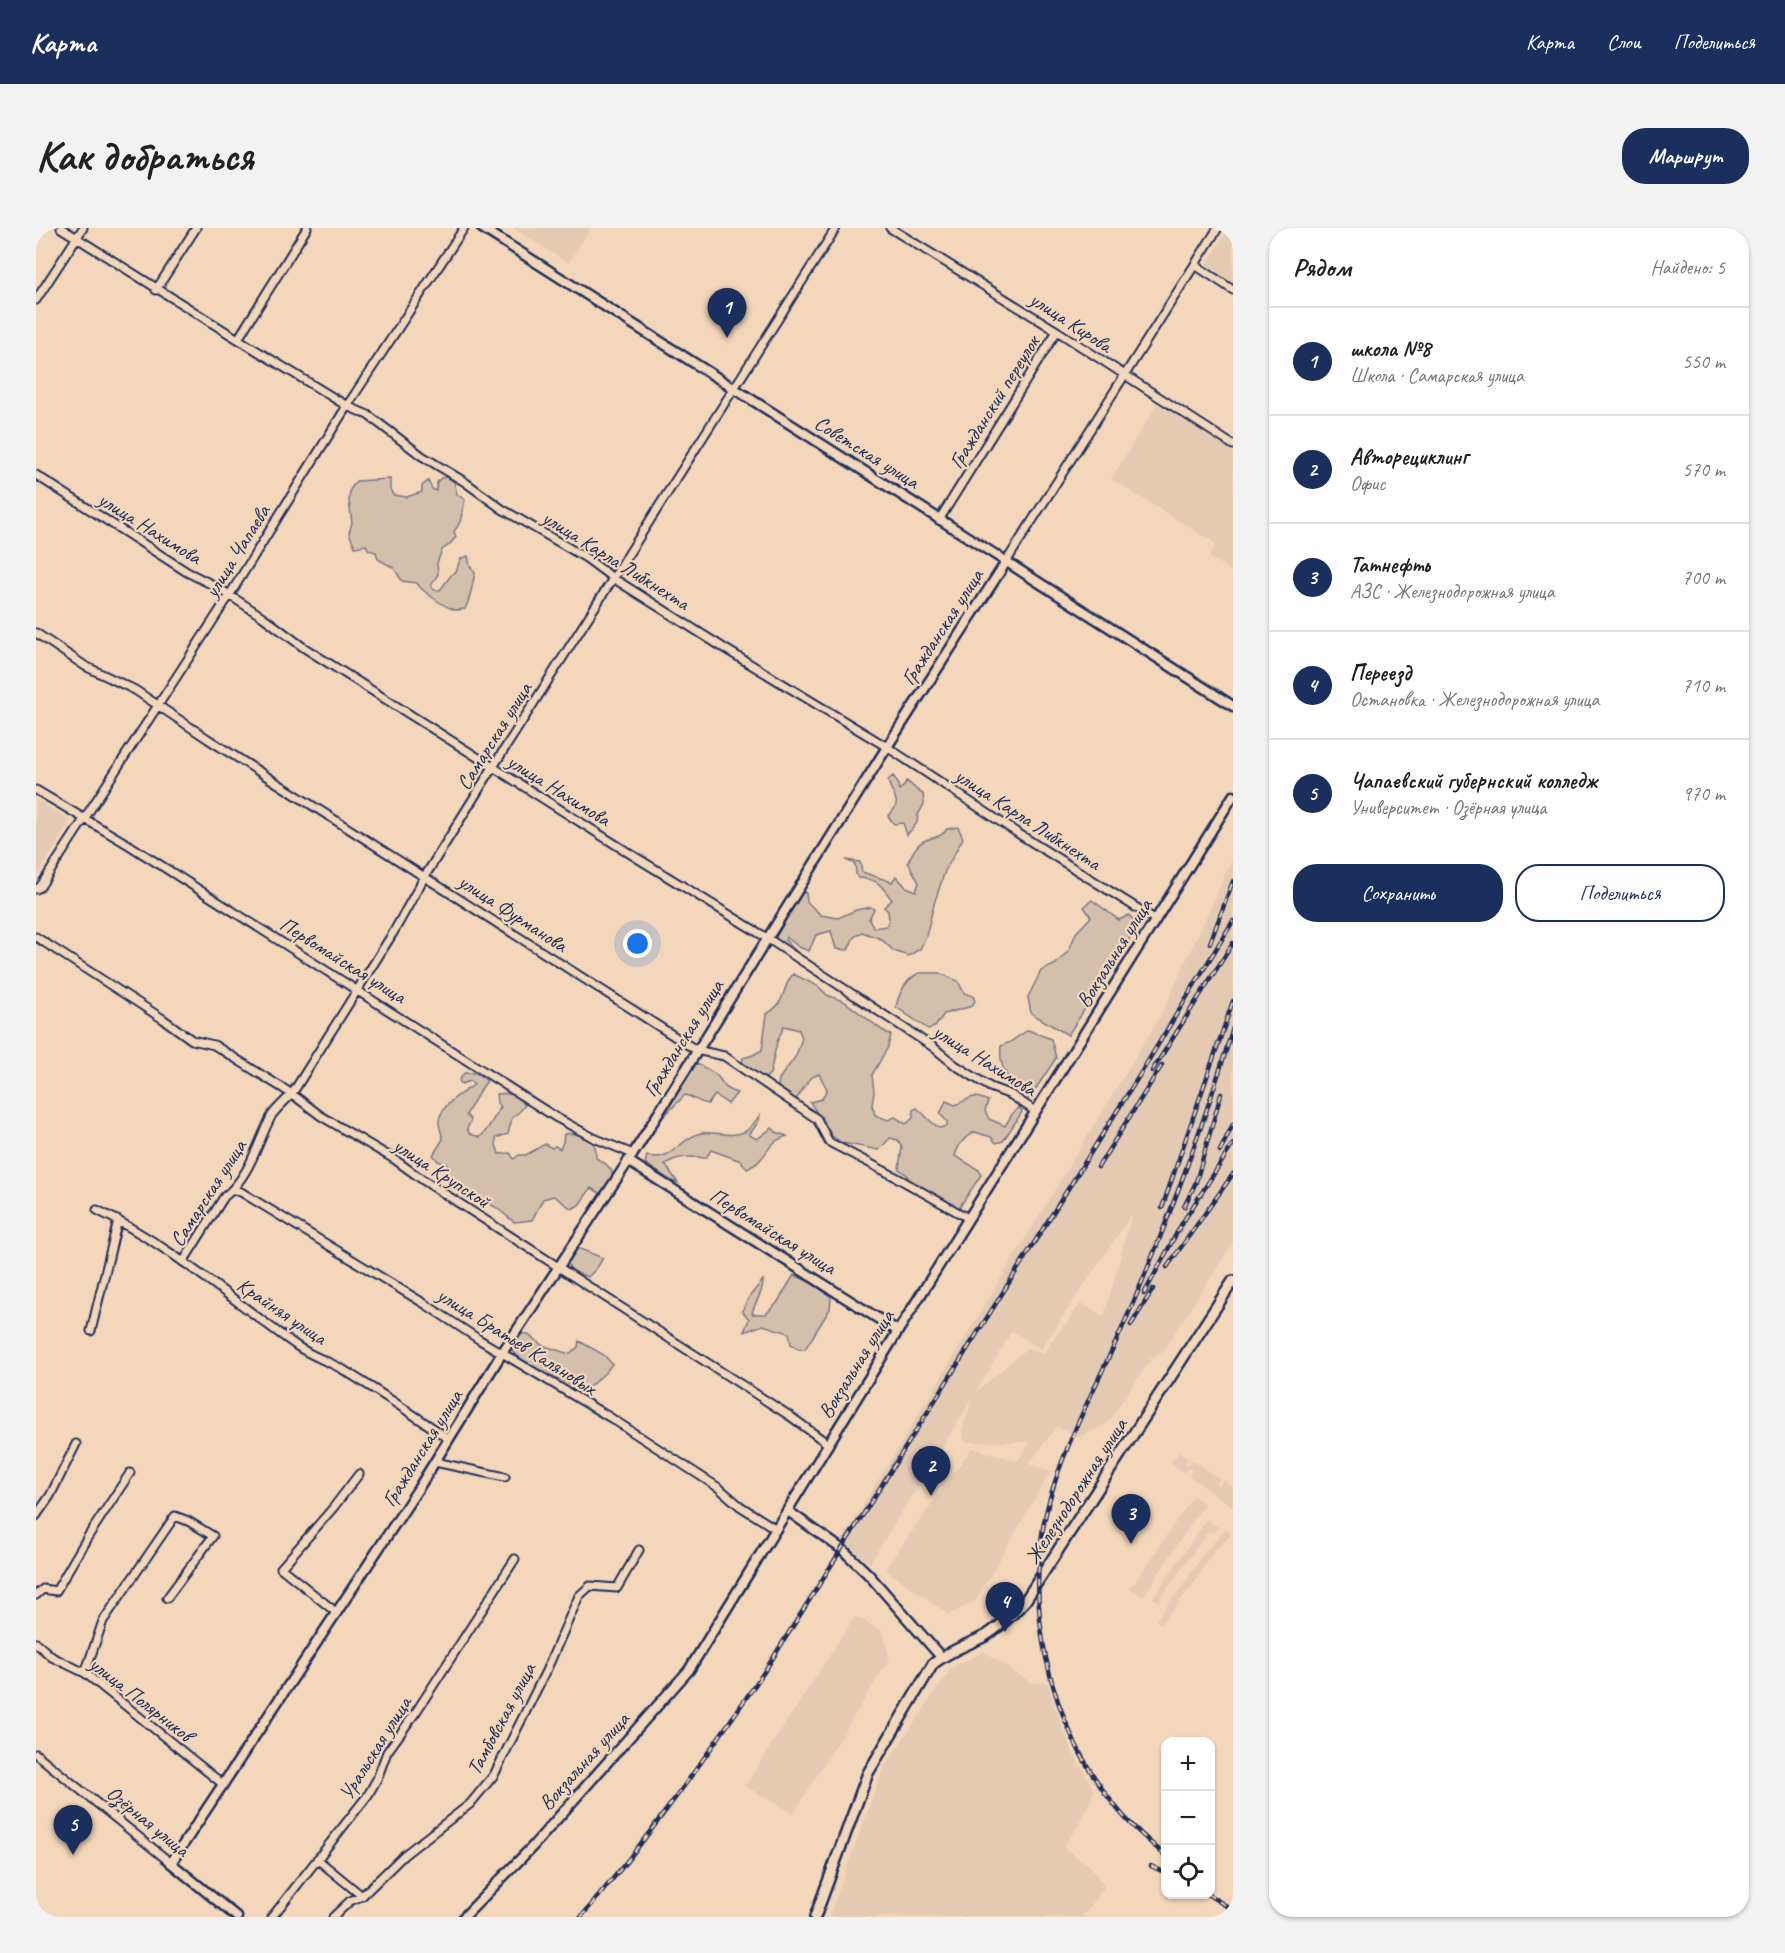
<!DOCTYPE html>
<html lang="ru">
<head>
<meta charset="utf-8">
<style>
  body { margin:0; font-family:Caveat,sans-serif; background:#f2f2f2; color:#202124 }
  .controls { position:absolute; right:18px; bottom:18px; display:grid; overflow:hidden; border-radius:12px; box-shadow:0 2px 4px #0004 }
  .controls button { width:54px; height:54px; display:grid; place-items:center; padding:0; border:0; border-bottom:2px solid #e0e0e0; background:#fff; color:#202124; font:30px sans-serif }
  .you { position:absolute; left:602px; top:716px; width:21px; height:21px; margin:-15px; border:4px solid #fff; border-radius:50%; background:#1a73e8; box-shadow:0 0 0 9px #1a73e833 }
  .badge { display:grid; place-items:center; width:39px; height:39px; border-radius:50%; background:#1b2f5e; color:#fff; font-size:20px; font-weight:700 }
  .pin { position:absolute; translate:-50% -50px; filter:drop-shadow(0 2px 3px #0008) }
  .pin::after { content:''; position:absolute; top:32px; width:21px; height:18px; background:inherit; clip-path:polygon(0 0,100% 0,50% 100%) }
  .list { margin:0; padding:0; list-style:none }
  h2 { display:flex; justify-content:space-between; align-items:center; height:78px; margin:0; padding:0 24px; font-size:26px }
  h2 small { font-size:20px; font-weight:400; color:#757577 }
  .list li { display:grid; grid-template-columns:39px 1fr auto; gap:18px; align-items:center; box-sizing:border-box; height:108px; padding:0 24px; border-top:2px solid #e0e0e0 }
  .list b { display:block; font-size:22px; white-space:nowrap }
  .list p { margin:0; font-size:20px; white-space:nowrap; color:#757577 }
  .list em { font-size:20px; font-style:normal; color:#757577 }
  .actions { display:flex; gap:12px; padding:18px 24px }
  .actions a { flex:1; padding:14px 0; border:2px solid #1b2f5e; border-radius:24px; text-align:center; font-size:21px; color:#1b2f5e }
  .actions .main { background:#1b2f5e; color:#fff }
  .icon { flex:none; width:33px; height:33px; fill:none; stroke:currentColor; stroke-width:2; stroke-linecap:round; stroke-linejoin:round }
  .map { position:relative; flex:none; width:1197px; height:1689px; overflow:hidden; border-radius:24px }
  header { display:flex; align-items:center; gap:36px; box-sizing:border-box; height:84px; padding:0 30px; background:#1b2f5e; color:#fff }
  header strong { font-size:28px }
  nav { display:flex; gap:33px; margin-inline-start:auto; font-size:21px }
  .intro { display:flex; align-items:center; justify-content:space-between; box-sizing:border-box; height:144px; padding:0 36px }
  h1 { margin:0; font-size:42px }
  .button { padding:15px 27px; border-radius:24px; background:#1b2f5e; color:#fff; font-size:21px; font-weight:700 }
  main { display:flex; gap:36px; padding:0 36px }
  aside { flex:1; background:#fff; border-radius:24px; box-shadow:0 2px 4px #0004 }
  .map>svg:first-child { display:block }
</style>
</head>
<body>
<header>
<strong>Карта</strong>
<nav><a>Карта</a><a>Слои</a><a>Поделиться</a></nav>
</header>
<div class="intro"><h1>Как добраться</h1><a class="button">Маршрут</a></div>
<main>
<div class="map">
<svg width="1197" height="1689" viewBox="0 0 1197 1689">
  <rect width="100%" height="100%" fill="#f4d7ba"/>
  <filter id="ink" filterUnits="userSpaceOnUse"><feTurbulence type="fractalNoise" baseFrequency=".0167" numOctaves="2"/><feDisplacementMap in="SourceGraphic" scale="12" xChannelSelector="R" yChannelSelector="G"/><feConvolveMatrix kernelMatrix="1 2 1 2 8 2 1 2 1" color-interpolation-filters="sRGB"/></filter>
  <g filter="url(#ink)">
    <path fill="#e4cab3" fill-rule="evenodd" d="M477,0H555L532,35Z
      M1193,0H1197V54L1168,40Z
      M1121,176L1197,223V344L1173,329L1180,316L1075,251Z
      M0,571L35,593L0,650Z
      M1197,630V1015L1127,1123L1117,1128L1070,1197L1043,1209L1021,1198L993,1236L1015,1243L940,1372L913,1387L849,1341L936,1220L982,1233L994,1214H929L926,1203L937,1169L834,1335L805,1314L1126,785ZM1096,986L1068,1088L1045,1075L1007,1126L991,1120L940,1164L976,1103L1005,1121Z
      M1143,1224L1152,1231L1149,1235L1152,1237L1157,1232L1184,1251L1180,1256L1183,1258L1187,1252L1197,1259V1279L1153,1248L1156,1243L1152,1240L1148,1245L1135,1235Z
      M1157,1268L1168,1276L1107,1369L1094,1360L1097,1355H1099Z
      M1171,1291L1182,1299L1177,1305L1173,1302L1122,1374L1117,1370Z
      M1190,1301L1195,1307L1178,1323L1158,1356L1125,1396L1120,1392L1150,1353L1171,1321Z
      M819,1388L846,1403L854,1430L757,1586L709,1558Z
      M948,1424L997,1456L1011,1454L1027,1502L1040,1531L1058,1561L1053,1577L1041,1599L1027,1619L1053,1637L1069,1659L1046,1689H793L847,1541L916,1439Z"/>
    <path fill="#d4bfad" stroke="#787786" stroke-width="1.5" d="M411,249L418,254L421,266L429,272C425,284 427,294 418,303L420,309L413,317L406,322L401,335L402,346L395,358L398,362H404L416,346L421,342C423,333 423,330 432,328L434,338L439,345C436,357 435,370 429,381C426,381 423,382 420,382C411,381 384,362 381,355L366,353L358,340L342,331L340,324L333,322L330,317L319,319L313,305L316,295L313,273L314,262L320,253L354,251V261L357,267L371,269L386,264V258L392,253L396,261L400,263L401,254L405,250Z
      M857,548L861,553L863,562L868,558L870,553C877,557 879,562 887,566L888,576L882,587L881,595L871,607L867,595L858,596L852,588C869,573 855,568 852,552Z
      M922,599L927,610L909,643L898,676L890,708L884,721L872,728L858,723L845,711L826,704L818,709L812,722L800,721L795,703L780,707L773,723L763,719L750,709L749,712L761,724L739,711L765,664L770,665L771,674L785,687L802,690L820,682L835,679L838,681L833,691L838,700L850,698L853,692L852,683L848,679L856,672C844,656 843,651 822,650L820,646L819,636L810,632L824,634L826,644L856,654L860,648L870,659L880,663L883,655L872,634C875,628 879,618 886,614C895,608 905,611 911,601Z
      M1056,672L1083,692L1093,687L1100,695L1092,714L1032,807L995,785L992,769L1005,743L1020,736L1033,722L1040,705L1055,689L1048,679Z
      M883,745H903L922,753L928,765L937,768L939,773L936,778L908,786L899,799L892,801L860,779C863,765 869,752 883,745Z
      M757,746L782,758L791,767L809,774L846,802L855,807L852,819L836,847L838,864L836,877L839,887L852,892L859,889L870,896L877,890V882L881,880C889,886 894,895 904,900L911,898V893L904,886L910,873L919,877C934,871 936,865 952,873L949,883L953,891L969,898L977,885L984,879L986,884L967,913L960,915L955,909L939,904C928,909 922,916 919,928L943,942L945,947L923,980L873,952L871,947L863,941L866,919L862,912L854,910L843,922L806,915L795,907L774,874L786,871L791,861L783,846L774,850L760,872L742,859L743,851L760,828L766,810L763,802L748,798L741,814L734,846L728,851L706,836L707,830L717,827L726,822L731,786C752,773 744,762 757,746Z
      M992,802L1015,811L1020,830L993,871C975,857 962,842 965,818L974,814Z
      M660,835C666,839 678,843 682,849C690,859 688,861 701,865L692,876L679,867L672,876C661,874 658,869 649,867L626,890Z
      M428,845H440L451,853C443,862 436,877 430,887L435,892L431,901L434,906L444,909C453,902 458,888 465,879L461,875L460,866C473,864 480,867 489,877L484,883L476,890L472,906L460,910V917L463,926L474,925L478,931L483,927H490L509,916L516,920L519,918L524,921L527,914L528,906C537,904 555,908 559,919C560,920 560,929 560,930L570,936L575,942L577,947L572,958L564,965L555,960L543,977L536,981L518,968L507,971L496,992L478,994L461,980L409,951L408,946L413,941L411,936L402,933L397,927L407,911C406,905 402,898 403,892C406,876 426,865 438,857L434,853L425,856L423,852Z
      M724,887L723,893L713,907L721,911L736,900L740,904L751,908C732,915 736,919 724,932C721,936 715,939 711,941L705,933L675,922L670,930C655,928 642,928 629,936L642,955L634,952L609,935L611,928C638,934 643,910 665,905C679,903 695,910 708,904C715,901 720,892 724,887Z
      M539,1019L567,1030L560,1041L552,1049L536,1043L531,1035L534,1026Z
      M758,1047L776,1055L795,1069L794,1081L769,1121H762L755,1116L753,1105L727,1097L708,1104L713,1091L706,1083L714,1068L727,1052C728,1065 718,1074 716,1086H730L741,1075Z
      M484,1106H491L506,1117L533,1126L542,1119L543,1113L568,1127L576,1136L570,1144L548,1163L487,1134L476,1122Z"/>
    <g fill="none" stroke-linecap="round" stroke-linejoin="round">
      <defs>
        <path id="minor" d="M25,0L192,105L311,178L332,187L386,228L429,254L466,281L550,330L577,350L691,422L851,519L983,606L1120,692
          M854,0L1021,103L1197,217
          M1159,37L1197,62
          M120,62L160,0
          M0,72L47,0
          M202,111L271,0
          M0,247L151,344L181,359L227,389L267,419L593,625L731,710L897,819L919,837L954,859L975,867L999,883
          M903,292L1021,103
          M970,334L1182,0
          M0,405L49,438L99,462L172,511L660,822L688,828L781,891L793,914L858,948L932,990
          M0,562L93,617L521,890L558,910L597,926
          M0,661L4,659L193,368L311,178L428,0
          M0,709L127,791L156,812L178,817L256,866L285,888L358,931L387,952L754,1188L792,1216
          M197,962L205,964L389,1076L444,1112L575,1190L683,1260L704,1278L740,1301
          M61,982C134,1017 196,1072 261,1118C275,1128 292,1133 306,1141C342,1163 378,1187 413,1211
          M147,1034L188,969C214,949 221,915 236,887C241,880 249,873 256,866L357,705L389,648L457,539L800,0
          M55,1103L82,992
          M399,1234L469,1249
          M0,1288L14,1268L40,1216
          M0,1367L7,1361L20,1363L51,1310L94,1245
          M301,1385L245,1340L297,1280L323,1246
          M0,1415L16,1429L49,1445L188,1557
          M49,1445L67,1393L139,1288L152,1293L177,1308L131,1370
          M0,1526L135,1635
          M281,1631L326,1668
          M236,1689L332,1567L341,1551L351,1524L380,1484L479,1331
          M297,1689L314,1673L326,1668L368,1627L434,1576L458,1547L510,1443L543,1368L554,1358L581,1360L603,1322"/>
        <path id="tertiary" d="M446,0L1197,478
          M592,933L862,1103
          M752,1283L807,1322L833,1347L905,1429
          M201,1689L135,1635L382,1261L466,1125L597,926L851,519L970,334
          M428,1689L497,1618L653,1442L862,1103L1197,568"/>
        <path id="secondary" d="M779,1689L832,1545L897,1436C913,1423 931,1417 949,1408C964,1399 977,1386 989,1373L1197,1053"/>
      </defs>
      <use href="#minor" stroke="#1b2f5e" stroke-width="11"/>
      <use href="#tertiary" stroke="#1b2f5e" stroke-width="13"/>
      <use href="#secondary" stroke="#1b2f5e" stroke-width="14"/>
      <use href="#minor" stroke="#f4d7ba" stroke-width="7"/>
      <use href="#tertiary" stroke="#f4d7ba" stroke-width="8"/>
      <use href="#secondary" stroke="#f4d7ba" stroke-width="9"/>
      <defs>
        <path id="rail" d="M1174,715L1197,653
          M1116,843L1197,715
          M1184,923L1197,896
          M1062,939L1126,837
          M1148,979L1160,954L1185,866
          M1126,980L1197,773
          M1131,1039L1197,946
          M1108,1066L1145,997L1197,916
          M1095,1097L1117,1061
          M1130,1628C1114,1614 1097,1600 1084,1584C1011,1498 982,1367 1017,1260C1035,1202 1067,1145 1091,1089C1132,995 1167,898 1197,800
          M1115,1638L1130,1645
          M1171,1666L1197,1682
          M545,1689C612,1611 672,1526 730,1441L1103,848L1197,693"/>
      </defs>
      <use href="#rail" stroke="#1b2f5e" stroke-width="4.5"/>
      <use href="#rail" stroke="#f4d7ba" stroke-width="2" stroke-dasharray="7" stroke-linecap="butt"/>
    </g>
  </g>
  <g text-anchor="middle" stroke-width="4.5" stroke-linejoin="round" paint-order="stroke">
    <g font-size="21" fill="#1b2f5e" stroke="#f4d7ba">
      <text transform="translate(1035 94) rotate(33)" y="7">улица Кирова</text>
      <text transform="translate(958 174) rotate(-58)" y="7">Гражданский переулок</text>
      <text transform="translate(831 224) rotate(32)" y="7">Советская улица</text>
      <text transform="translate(114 300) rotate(32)" y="7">улица Нахимова</text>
      <text transform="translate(201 323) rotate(-58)" y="7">улица Чапаева</text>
      <text transform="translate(580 332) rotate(32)" y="7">улица Карла Либкнехта</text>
      <text transform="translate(906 399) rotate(-57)" y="7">Гражданская улица</text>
      <text transform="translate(458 508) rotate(-58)" y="7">Самарская улица</text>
      <text transform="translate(523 562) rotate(32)" y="7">улица Нахимова</text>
      <text transform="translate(992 591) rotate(33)" y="7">улица Карла Либкнехта</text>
      <text transform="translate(477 685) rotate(33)" y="7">улица Фурманова</text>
      <text transform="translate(1078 725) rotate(-58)" y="7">Вокзальная улица</text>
      <text transform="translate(307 732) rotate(32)" y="7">Первомайская улица</text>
      <text transform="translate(647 810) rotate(-58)" y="7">Гражданская улица</text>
      <text transform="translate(949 832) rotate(32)" y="7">улица Нахимова</text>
      <text transform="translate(406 945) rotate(33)" y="7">улица Крупской</text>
      <text transform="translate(172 965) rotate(-57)" y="7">Самарская улица</text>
      <text transform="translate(737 1003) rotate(32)" y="7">Первомайская улица</text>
      <text transform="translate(246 1083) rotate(34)" y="7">Крайняя улица</text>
      <text transform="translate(481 1113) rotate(32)" y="7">улица Братьев Каляновых</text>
      <text transform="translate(820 1136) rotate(-58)" y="7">Вокзальная улица</text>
      <text transform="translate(386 1220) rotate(-58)" y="7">Гражданская улица</text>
      <text transform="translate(1040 1263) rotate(-57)" y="7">Железнодорожная улица</text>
      <text transform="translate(105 1471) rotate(38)" y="7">улица Полярников</text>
      <text transform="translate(465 1491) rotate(-62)" y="7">Тамбовская улица</text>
      <text transform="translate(339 1520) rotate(-58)" y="7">Уральская улица</text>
      <text transform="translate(548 1533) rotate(-48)" y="7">Вокзальная улица</text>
      <text transform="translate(112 1593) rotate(39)" y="7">Озёрная улица</text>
    </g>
  </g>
</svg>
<div class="controls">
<button>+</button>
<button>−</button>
<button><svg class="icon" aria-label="locate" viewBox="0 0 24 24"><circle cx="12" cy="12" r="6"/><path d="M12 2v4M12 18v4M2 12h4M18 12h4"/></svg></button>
</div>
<div class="you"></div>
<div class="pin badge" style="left:691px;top:110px">1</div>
<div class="pin badge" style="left:895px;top:1268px">2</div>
<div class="pin badge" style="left:1095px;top:1316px">3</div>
<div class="pin badge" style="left:969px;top:1404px">4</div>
<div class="pin badge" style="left:37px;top:1627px">5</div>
</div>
<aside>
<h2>Рядом<small>Найдено: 5</small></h2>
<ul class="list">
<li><span class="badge">1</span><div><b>школа №8</b><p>Школа · Самарская улица</p></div><em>550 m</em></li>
<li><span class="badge">2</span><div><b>Авторециклинг</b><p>Офис</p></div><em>570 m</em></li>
<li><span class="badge">3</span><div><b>Татнефть</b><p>АЗС · Железнодорожная улица</p></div><em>700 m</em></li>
<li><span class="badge">4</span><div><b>Переезд</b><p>Остановка · Железнодорожная улица</p></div><em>710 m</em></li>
<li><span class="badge">5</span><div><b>Чапаевский губернский колледж</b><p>Университет · Озёрная улица</p></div><em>970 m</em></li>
</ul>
<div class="actions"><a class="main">Сохранить</a><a>Поделиться</a></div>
</aside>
</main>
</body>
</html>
